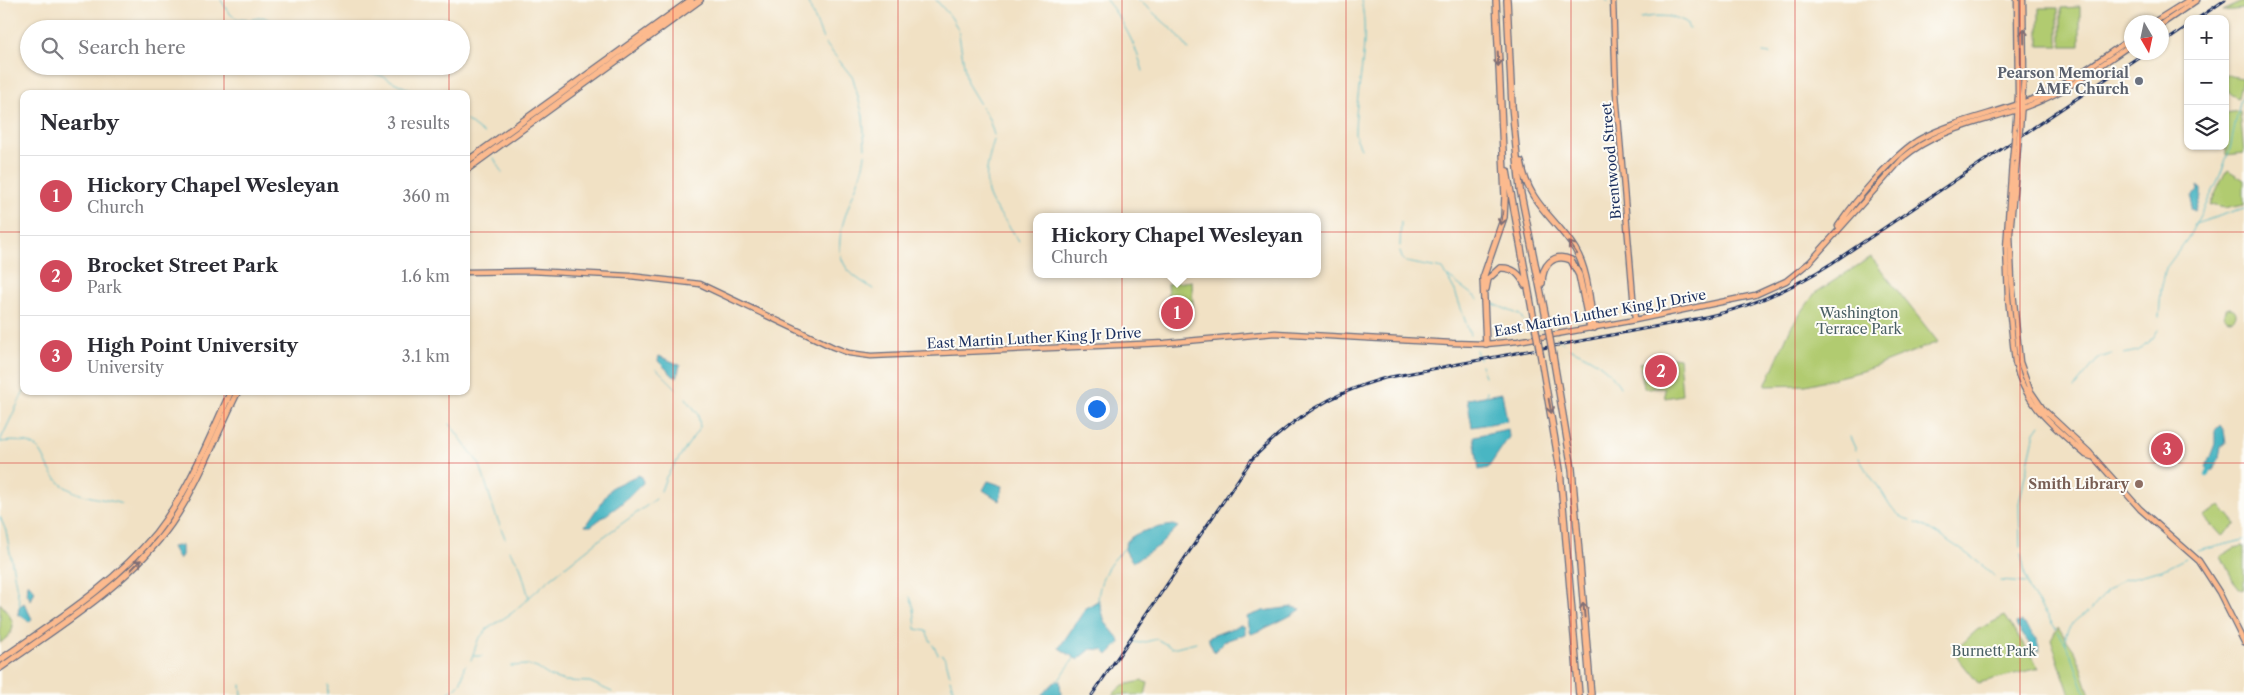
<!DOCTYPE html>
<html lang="en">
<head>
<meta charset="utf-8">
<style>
  body { margin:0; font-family:"Libre Caslon Text",serif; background:#f7f7f7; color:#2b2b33 }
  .controls { position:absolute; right:15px; top:15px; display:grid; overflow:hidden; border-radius:10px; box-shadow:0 1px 4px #0004 }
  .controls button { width:45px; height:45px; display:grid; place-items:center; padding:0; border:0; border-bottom:1px solid #e1e1e2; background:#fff; color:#2b2b33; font:25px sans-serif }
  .compass { position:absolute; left:2124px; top:15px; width:45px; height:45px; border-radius:50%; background:#fff; box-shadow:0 1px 4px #0004; rotate:171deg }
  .you { position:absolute; left:1096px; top:408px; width:18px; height:18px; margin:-12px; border:4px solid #fff; border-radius:50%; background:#1a73e8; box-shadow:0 0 0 8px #1a73e833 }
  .badge { display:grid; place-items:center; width:32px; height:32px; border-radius:50%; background:#d1495b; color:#fff; font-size:16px; font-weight:700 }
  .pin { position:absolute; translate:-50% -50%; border:2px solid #fff; box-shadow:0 1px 5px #0006 }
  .popup { position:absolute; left:1033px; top:213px; width:288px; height:65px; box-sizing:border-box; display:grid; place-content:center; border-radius:10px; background:#fff; filter:drop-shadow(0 1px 4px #0005); font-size:16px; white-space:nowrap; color:#7c7c81 }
  .popup b { font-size:19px; color:#2b2b33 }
  .popup::after { content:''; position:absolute; left:50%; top:100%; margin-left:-10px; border:10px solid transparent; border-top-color:#fff }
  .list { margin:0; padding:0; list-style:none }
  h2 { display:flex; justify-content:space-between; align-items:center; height:65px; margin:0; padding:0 20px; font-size:21px }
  h2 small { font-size:16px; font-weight:400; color:#7c7c81 }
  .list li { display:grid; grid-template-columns:32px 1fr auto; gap:15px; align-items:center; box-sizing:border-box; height:80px; padding:0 20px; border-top:1px solid #e1e1e2 }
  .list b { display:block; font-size:19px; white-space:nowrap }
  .list p { margin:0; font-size:16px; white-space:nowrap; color:#7c7c81 }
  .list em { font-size:16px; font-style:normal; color:#7c7c81 }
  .icon { flex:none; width:28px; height:28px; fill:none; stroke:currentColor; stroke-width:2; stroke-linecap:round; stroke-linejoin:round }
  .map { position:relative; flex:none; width:2244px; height:695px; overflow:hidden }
  .search { position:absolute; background:#fff; box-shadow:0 1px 4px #0004; left:20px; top:20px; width:450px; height:55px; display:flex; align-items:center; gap:12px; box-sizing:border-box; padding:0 18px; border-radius:28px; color:#7c7c81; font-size:19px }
  .panel { position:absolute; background:#fff; box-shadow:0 1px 4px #0004; left:20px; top:90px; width:450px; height:305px; border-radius:10px }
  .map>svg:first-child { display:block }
</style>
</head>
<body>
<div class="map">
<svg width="2244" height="695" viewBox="0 0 2244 695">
  <rect width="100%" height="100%" fill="#fdfcf7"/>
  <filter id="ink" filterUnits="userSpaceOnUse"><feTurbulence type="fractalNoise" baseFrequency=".02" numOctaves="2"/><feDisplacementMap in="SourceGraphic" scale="10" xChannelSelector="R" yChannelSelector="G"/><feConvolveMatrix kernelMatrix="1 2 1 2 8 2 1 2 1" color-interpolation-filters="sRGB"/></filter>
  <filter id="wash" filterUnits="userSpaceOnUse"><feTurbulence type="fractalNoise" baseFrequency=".0096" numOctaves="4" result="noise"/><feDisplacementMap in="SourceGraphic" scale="20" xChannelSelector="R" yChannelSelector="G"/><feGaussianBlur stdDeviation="1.12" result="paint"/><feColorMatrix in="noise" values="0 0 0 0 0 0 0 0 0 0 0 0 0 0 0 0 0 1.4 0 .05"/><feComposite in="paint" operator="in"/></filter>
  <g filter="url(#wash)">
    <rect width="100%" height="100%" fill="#f1e1c4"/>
    <path fill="#b1cb70" stroke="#667d67" d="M2244,1V9L2222,11Z
      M2080,7V46H2061V8Z
      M2039,8H2058V46H2039Z
      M2225,75L2242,78L2238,98C2225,93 2225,88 2225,75Z
      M2240,111L2244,153L2226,155L2225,113Z
      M2228,170L2244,180V204L2225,208L2210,205L2225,173Z
      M1871,257L1938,342L1863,371L1806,385L1765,386L1791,327L1815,293Z
      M1192,281L1193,306L1169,308L1167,284Z
      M2224 314a6 6 0 1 1 12 0a6 6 0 1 1-12 0Z
      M1672,357L1679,358L1682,395L1665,398L1664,388H1644L1640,363Z
      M2220,505L2236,524L2222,536L2205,517Z
      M2244,546V589L2241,590L2233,580L2221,556L2234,548Z
      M0,603C14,620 20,629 0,643Z
      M2005,616L2039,668L1978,683L1953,652L1977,630Z
      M2058,627L2076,653L2090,695H2070L2051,640Z
      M1142,681L1148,683L1145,695H1112L1123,685Z"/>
    <path fill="#48b6c3" stroke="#327290" d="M2197,186L2201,189V196L2195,211L2191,209L2192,196L2198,191Z
      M659,356L680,365L677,377L673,376L658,361Z
      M1502,393L1507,421L1472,427L1467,399Z
      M2220,425L2224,431L2226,443L2221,447L2219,458L2213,470L2208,471L2206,467L2215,444V430Z
      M1508,429L1509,437L1507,440L1488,468L1479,470L1474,436Z
      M638,475L642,477L643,483L621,504L591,526H585L612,487Z
      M988,481L1003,486L1000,501L983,490Z
      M1173,525L1178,527L1159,546L1133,562C1130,558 1125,552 1125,548C1125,531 1162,527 1173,525Z
      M182,545V555L179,560L172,547Z
      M28,583L35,591L31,600L27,594Z
      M1099,600L1105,622L1119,639L1120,643L1108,655L1103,650L1091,649L1078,660L1059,648L1086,608Z
      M24,603L32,619L30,622L18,614L19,607Z
      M1292,607L1301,609C1300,612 1256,633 1251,634L1247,617L1263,611Z
      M2020,622C2030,627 2038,640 2040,651L2034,650L2017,627L2016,623Z
      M1241,625L1245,627V634L1225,641L1214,652L1209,641V637Z
      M1057,680L1060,681L1061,695H1041Z"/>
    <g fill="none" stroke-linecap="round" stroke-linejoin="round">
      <path stroke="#48b6c3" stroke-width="1" d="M221,0L229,13L237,19L249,20L263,17L292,29
        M807,0L823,39
        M936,0L951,17L958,29L967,83L989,119L994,135
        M1106,0C1123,20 1136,46 1143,71
        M1139,0L1175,32L1189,50
        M1606,0L1608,1
        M1641,18C1656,15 1672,15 1686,22L1689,29
        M825,43L853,78L863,116L865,148
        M1763,53L1770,54
        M349,66L382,76L418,94
        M466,120L484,134
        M994,140C988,160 981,185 993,204C1001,217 1012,228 1019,242
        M1361,148L1355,135C1355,92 1371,43 1361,0
        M865,154C862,190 822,240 849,271C856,279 865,283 873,289
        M494,158L502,173
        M2195,224L2244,208
        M1400,246L1401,222
        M1400,251L1402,258L1406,262L1443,269L1455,291L1470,335
        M1447,276L1478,299
        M1489,302L1520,315L1529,329H1534
        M2159,317L2161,290L2166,268L2188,238L2217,183L2230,149L2240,102L2244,93
        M1538,328H1546
        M1559,340L1563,342
        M1569,348C1590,357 1608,366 1620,387
        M1476,350L1479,359
        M2124,354L2137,351L2153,338L2158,330
        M1481,365L1485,376
        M657,369L677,389
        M2074,388L2099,358L2112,354
        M1486,396L1487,391
        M450,424L480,465L495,513L505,538
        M1850,437L1856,450
        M0,441L24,391
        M0,442C57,436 34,467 67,488C83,498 104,498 122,504
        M1859,458C1865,470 1872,478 1880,489C1888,501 1894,517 1910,520
        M661,491L666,477L700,427L698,414L686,398
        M0,517L6,531L20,606
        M1916,523C1928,525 1986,566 1994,576
        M2020,547L2019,503L2035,432L2040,425
        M509,550L520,566L529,598
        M2198,551L2244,540
        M2021,554L2028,588L2056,629
        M2001,581L2025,583
        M910,597L914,608L916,629L926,631L931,642
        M1098,600C1100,577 1108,564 1125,548
        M2091,610L2108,590L2122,580L2162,570L2186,558
        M2058,632L2066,644
        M1135,642L1141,643L1157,639L1172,648L1196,642
        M933,645L938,654
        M942,655L946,660L950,675
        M473,656H482
        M471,660L478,640L487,629L512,613L545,583L599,540L656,499
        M511,666L527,665L537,668L551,677L565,681L590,682L612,692
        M950,679L955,695
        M1059,680L1075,657
        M241,685L242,695
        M328,695L329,685
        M445,695C460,685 462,685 464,667L466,665
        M2086,695L2071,654C2058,636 2071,621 2088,612"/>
      <path stroke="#48b6c3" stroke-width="4.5" d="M2206,475L2208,471"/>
    </g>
  </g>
  <g filter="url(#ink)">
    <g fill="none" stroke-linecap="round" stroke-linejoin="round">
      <defs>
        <path id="major" d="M1613,0L1616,93L1635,320
          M2154,22L2189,0
          M2162,24L2197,0
          M2020,128L2024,76L2023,0
          M2015,131L2018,96L2017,0
          M2017,159L2010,233L2012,281L2020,362L2030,390L2043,409L2089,452L2140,509L2199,561L2219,592L2244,642
          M2012,162L2006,248L2008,298L2015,362C2024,405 2055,428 2086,455L2092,457
          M1838,226C1855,201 1896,151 1922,138C1961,118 2005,112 2045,94C2075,79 2103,57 2132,38
          M466,272L530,271L630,276L700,284L833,347L849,353L871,356L1165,343L1275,333L1452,343L1486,344L1518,341L1635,320L1755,295L1786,281L1810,262L1903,158C1941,125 1995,121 2040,101C2073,87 2102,64 2132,44"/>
        <path id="highway" d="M1507,0L1512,106L1520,189L1547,323
          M466,162L691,0
          M1521,162C1528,204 1555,217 1575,249C1589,272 1589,303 1594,328
          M466,170L700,0
          M1507,171L1535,326
          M1542,283C1542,266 1553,252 1571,260L1579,275L1590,328
          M1486,289L1488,279L1500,268C1513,267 1520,274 1525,285
          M1486,344L1483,278L1504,217L1505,196L1496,0
          M1553,356L1572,469L1591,695
          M1541,358L1560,470L1579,695
          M0,660C54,622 114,585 156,533C189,491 209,439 231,391
          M0,668C60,625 128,585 171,524C199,483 216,435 238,391"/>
      </defs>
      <use href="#major" stroke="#666d82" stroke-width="7"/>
      <use href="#highway" stroke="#666d82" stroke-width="8"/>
      <use href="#major" stroke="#fcba8e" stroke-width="4.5"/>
      <use href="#highway" stroke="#fcba8e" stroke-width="5.5"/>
      <defs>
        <path id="rail" d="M2197,19L2225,0
          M2162,44L2188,26
          M1092,695L1252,459C1293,418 1329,394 1385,378L1701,318C1749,308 1790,290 1832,263L2146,52"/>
      </defs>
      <use href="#rail" stroke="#1b2f5e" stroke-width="3"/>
      <use href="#rail" stroke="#fdfcf7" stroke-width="1" stroke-dasharray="4" stroke-linecap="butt"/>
      <defs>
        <path id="major-bridge" d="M2017,159L2020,128
          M2012,162L2015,131"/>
        <path id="highway-bridge" d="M1547,323L1553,356
          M1535,326L1541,358"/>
      </defs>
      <use href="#major-bridge" stroke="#666d82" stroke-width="7" stroke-linecap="butt"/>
      <use href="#highway-bridge" stroke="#666d82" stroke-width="8" stroke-linecap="butt"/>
      <use href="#major-bridge" stroke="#fcba8e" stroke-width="4.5"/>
      <use href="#highway-bridge" stroke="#fcba8e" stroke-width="5.5"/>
    </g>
    <defs><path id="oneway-shaft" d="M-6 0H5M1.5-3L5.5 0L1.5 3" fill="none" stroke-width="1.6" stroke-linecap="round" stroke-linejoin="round" transform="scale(1.25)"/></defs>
    <g stroke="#806e74">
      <use href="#oneway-shaft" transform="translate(2024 36) rotate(-91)"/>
      <use href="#oneway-shaft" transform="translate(1498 59) rotate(88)"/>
      <use href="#oneway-shaft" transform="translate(1502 218) rotate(101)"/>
      <use href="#oneway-shaft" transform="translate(1573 248) rotate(-124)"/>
      <use href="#oneway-shaft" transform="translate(1550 406) rotate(79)"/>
      <use href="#oneway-shaft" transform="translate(136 565) rotate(-45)"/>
      <use href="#oneway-shaft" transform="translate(1584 610) rotate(-95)"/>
    </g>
  </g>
  <path fill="none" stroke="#d62828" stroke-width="1" stroke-opacity="0.55" d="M224,0V29M449,0V29M673,0V695M898,0V695M1122,0V695M1346,0V695M1571,0V695M1795,0V695M2020,0V695M224,66V94M449,66V94M0,232H24M466,232H2244M224,391V695M449,391V695M0,463H2244"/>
  <circle fill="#6b7280" stroke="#fdfcf7" stroke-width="2" cx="2139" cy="81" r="5"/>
  <circle fill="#8d6e63" stroke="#fdfcf7" stroke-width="2" cx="2139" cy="484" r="5"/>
  <g text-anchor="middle" stroke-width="4" stroke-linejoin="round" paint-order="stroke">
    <g font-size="14" font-weight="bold" fill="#5b616d" stroke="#fdfcf7" text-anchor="end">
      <text x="2129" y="78">Pearson Memorial<tspan x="2129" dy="16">AME Church</tspan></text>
    </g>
    <g font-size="14" fill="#1b2f5e" stroke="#fdfcf7">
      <text transform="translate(1611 161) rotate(-95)" y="5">Brentwood Street</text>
      <text transform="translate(1600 313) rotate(-10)" y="5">East Martin Luther King Jr Drive</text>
      <text transform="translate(1034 338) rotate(-3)" y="5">East Martin Luther King Jr Drive</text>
    </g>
    <g font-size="14" fill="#485e63" stroke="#fdfcf7">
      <text x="1859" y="318">Washington<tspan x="1859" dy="16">Terrace Park</tspan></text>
      <text x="1994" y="656">Burnett Park</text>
    </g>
    <g font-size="14" font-weight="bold" fill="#785e54" stroke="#fdfcf7" text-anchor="end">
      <text x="2129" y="489">Smith Library</text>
    </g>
  </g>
</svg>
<div class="controls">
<button>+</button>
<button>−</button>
<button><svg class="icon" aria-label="layers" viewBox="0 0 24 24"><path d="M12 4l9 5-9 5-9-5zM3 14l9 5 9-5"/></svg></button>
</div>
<svg class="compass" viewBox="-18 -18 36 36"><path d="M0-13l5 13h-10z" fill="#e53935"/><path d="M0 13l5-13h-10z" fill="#7c7c81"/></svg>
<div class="you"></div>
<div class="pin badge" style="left:1177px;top:313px">1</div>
<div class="popup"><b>Hickory Chapel Wesleyan</b>Church</div>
<div class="pin badge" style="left:1661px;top:371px">2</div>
<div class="pin badge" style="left:2167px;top:449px">3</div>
<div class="search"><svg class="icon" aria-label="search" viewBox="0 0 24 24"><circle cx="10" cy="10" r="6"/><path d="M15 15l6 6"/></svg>Search here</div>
<section class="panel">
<h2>Nearby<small>3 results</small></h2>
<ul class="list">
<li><span class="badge">1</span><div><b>Hickory Chapel Wesleyan</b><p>Church</p></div><em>360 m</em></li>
<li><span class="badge">2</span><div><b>Brocket Street Park</b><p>Park</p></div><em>1.6 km</em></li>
<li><span class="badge">3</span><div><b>High Point University</b><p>University</p></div><em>3.1 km</em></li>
</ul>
</section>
</div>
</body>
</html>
